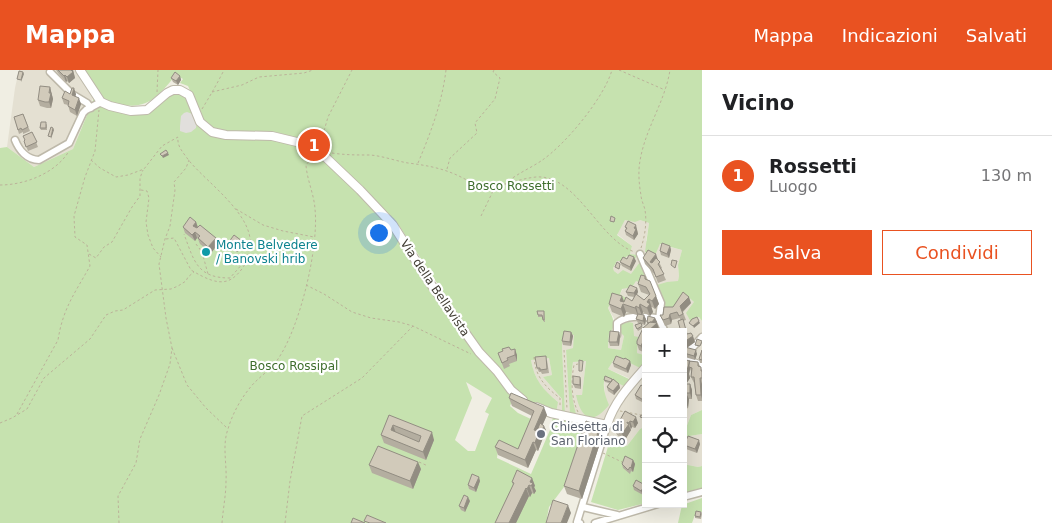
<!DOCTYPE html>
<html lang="it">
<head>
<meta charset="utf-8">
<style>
  body { margin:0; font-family:"DejaVu Sans",sans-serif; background:#f2f2f2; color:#202124 }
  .controls { position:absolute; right:15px; bottom:15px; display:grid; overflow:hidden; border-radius:0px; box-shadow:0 5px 20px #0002 }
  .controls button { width:45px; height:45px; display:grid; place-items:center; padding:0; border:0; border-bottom:1px solid #e0e0e0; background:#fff; color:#202124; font:25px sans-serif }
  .you { position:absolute; left:378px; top:162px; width:18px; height:18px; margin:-12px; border:4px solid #fff; border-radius:50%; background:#1a73e8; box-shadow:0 0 0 8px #1a73e833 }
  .badge { display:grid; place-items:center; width:32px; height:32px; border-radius:50%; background:#e95221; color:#fff; font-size:16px; font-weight:700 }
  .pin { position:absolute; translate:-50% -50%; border:2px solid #fff; box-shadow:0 1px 5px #0006 }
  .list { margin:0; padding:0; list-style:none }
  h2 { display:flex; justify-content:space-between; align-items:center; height:65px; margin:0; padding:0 20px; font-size:21px }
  h2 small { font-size:16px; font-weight:400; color:#757577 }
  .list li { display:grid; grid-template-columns:32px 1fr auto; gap:15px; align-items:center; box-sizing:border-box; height:80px; padding:0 20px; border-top:1px solid #e0e0e0 }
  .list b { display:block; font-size:19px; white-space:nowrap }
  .list p { margin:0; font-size:16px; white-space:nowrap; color:#757577 }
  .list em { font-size:16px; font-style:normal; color:#757577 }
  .actions { display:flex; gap:10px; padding:15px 20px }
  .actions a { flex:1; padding:11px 0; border:1px solid #e95221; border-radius:0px; text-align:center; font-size:18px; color:#e95221 }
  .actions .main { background:#e95221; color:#fff }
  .icon { flex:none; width:28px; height:28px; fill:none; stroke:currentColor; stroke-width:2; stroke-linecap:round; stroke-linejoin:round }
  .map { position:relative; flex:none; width:702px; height:453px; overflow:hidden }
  header { display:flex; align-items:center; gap:30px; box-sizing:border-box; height:70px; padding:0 25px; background:#e95221; color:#fff }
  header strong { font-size:24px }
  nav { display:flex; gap:28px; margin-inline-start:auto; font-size:18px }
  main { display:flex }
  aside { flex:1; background:#fff }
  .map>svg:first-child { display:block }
</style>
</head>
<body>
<header>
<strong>Mappa</strong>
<nav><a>Mappa</a><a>Indicazioni</a><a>Salvati</a></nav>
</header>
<main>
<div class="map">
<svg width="702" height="453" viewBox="0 0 702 453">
  <rect width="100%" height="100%" fill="#f0eee3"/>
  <path fill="#e4e0d2" d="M19,0H84L99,24L93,28L73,79L34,97L7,77L15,18Z
    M625,150H640L649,153L646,171L682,180L678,195L679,206L678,212H667L686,225L694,232L693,249L699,247L702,251V340L691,345L686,358L683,359V262H646V283L644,285L637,283L638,267L624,266L621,280L608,278L609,263L615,250L608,238L613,228L620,224L631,205L618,204L614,201L613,198L617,191L627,186H637L630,184L632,176L617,164Z
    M564,264L575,265L573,278L566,281L570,345L577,346L572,333L570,311L573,292L586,290L582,326L576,325L605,327L604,311L605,307L631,309L608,299L616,285L640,298L646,292V389H642L643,370L646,357L640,359L627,376L603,364V356L548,346L550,341L558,332L547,323L539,313L533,300L531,290L549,288L552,305L543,307L562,329V342L565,344L562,275Z
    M702,364V396L698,397L683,394V367Z"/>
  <path fill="#c6e2af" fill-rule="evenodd" d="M84,0H702V251L699,247L693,249L691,252L686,243L694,232L686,225L674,240H662L664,230L657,215L667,212L678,211L679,206L678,195L682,180L660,174L656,183L654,184L645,182L649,153L640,150L635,152L625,150L617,165L632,176L630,184L637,185L635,189L627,186L622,191H617L613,198L614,201L618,204L623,200L631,204L640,192L647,210L641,208L639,212L636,211L632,217L622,219L620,224L627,229L626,233L613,228L608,238C612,247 618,255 609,263L608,278L621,280L624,266L620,262L621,254L629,252L633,253L634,266L638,267L637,283L644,285L646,283V292L640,298L616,286L608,299L631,310L626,317L605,307C602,316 605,326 609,335C592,356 581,349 576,325H582L586,291L573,292C570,312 571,328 577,347L570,345L566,280L573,278L574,265L564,264L562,275L565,344L562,342V329L543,307L552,305L549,288L531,290C534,309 543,320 558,332L556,343L530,332L514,321L498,298L474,269L396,151L334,89L310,73L294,67L275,62L257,61L223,62L212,57L203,49L188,16L180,13L183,9L176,5C159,25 148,41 118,34C110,32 104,30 98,23C93,16 88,8 84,0Z
    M174,22L187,27L195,45L181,46V61L197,51L208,63L215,67L265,68L285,71L304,78L319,85L390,155L489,296L514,327L510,336L518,343L533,350L520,384L498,380L497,388L531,404L550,360L553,347L596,355L584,356L564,417L549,437L546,453H0V78L7,77L34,97L73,79L94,28L102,36L138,44ZM466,312L492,328L485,342L489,344L475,381H468L455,370L472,328Z
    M702,340V364L683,367V359L686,358L691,345Z
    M646,356L643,370L642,388L646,389V433L618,440L591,432L611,367L627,376L640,359Z
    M683,394L698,397L702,396V418L683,423Z
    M702,428V442H696L692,453H678L682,435Z"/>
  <path fill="#e1dfdc" d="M187,42L195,45L197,51L196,58L191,62L186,63L180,61V56L181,46L184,43Z"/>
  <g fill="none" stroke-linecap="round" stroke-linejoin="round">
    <defs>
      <path id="minor" d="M50,2L72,24L87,33L91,38
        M15,70C19,80 27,90 39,90L69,73L83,43L86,40L101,32
        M640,184L661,233L659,249L665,262
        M617,265V253C627,244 644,247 656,248
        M683,282L693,277L702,267
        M683,427L702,422
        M583,437L617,445
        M580,453L577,452L607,355
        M595,453L658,434"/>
      <path id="tertiary" d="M80,0L101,32L110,36L131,41L147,40L167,23L173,20H180L189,25L200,52L212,62L226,65L272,66L301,73L319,81L360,120L393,155L430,213L479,282L497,301L511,320L523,330
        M683,289L702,296
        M536,337L551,343L607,355C614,332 630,315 646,297"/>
    </defs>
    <use href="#minor" stroke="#beb9aa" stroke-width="9"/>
    <use href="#tertiary" stroke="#beb9aa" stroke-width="10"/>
    <path stroke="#bbb299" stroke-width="1" stroke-dasharray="2.5 2.5" stroke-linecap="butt" d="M619,0L665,20
      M157,22L158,0
      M212,22L242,15L259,7L304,3L313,0
      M202,39C210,26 217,14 224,0
      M320,75L328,47L352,0
      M332,83C345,85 357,85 370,85C383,86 396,91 408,93C440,97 456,102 483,120C501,117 517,109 536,107C577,104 599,171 635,182
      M91,90L100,98L116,107L128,105L144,99L162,76L178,67C177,76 182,81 187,88C205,113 269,153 245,190C241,196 235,202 230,208C197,208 194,191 184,164
      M418,93C431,62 442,33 446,0
      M447,99L450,88L477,63L475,53L495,29L500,8L493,2L494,0
      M505,114C516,104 529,99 541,91C565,75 604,28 612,0
      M0,115C25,115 56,103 69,81
      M141,120L147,121L149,128L146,152L148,165L153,178L161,187
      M236,139L263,155L283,161L314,167
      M481,146L494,119
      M166,169L174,168L191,200C221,218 233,217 250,186L248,185
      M196,174L202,182L208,204
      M641,178C645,166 647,152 645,140C644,135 641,130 641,125C639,115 638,101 640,91C645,59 665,32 670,0
      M89,184L96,188L104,177L112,172L132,137L140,126V108L143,100
      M306,215L324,224L352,242L371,248L399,252L413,256L471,284
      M172,278L187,315L206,338L227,358
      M564,280L567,339
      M534,287C535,306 545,317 560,328V337
      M620,341L641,345
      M578,342C571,328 571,310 574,295L578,294
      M17,344L58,270C63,238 75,223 90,196L87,175L75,167L74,146L85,107L95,81L99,40
      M0,353L12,348L27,339L44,308L90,269L106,245L115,241L123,240L155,220L171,219L178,216L186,211L188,207L194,202
      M603,383L622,392
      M419,392L428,396
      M119,453L118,426L136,393L140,369L159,325L170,294L172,278L166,248L159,194L165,169L170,156L175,120L174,112L186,98L189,90
      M222,453C223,439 226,425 226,411C227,394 222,375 228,359C232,345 240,330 249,319C257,308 271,300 278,289C300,257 319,178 315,139C314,124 307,110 306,95L313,87
      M285,453L290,411L302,346L362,308L413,256"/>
    <use href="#minor" stroke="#fff" stroke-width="6"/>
    <use href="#tertiary" stroke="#fff" stroke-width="8"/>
  </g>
  <path fill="#b4aea0" d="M56,0H73L75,8L69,13L67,11L66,12L58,3Z
    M180,6L181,10L178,15L173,12L171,8Z
    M50,17L53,29L51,38H47L40,36L38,30Z
    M70,24H76L75,27L81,34L77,46L70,42L68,35L64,34L62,28Z
    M23,44L30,61L23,64V62L19,64L14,47Z
    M47,54V60H41L40,58Z
    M32,62L38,77L28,81L24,71L25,70L23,66Z
    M196,152L198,157L218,174L211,183L200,174L198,169L197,168L195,171L185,163L183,157Z
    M625,157L637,159V160L638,164L634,170L626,165L625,161L626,159Z
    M242,171L243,175L237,182L230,177L228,173Z
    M670,176L671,180L669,188L661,185L660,181Z
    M643,188L658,190L662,198L661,199L666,210L658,213L655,205L645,194Z
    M627,189L636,191L631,201L622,196L620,192Z
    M645,206L656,226L659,234L655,239L652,237H651L653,242L650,246L643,242L642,245L646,249L645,255L641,254L643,258L638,261L635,255L640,253H638L636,249L637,245L626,242L624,247L612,242L609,234L632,231L634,227L628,226L626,222L637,218L638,222L637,225L644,230L649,225L641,222L638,214Z
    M691,233L683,242L686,250L683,251L687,263L695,272L687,278L697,284L695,290L685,287L684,283L686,278L684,273L680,248L672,250L671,254L665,256L660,245H663L673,237Z
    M544,241L545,252H544L542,247H538V245Z
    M655,248L657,252L656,253L659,259L646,262V276L643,282L639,280L637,274L647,254V252Z
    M571,262L573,266L571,276L563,275L562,271Z
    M619,262L620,266L619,276H610L609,272Z
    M511,280L517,285V291L509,294L510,296L504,299L498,283Z
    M702,280V293H700L699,289Z
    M624,289L630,291L631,295L628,303L614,297L613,293Z
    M683,289L685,294L689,291L698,292L702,300V331H698L696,325L694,313L691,307L692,303L690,299L689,304L690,308L686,314H690L692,320V329H689L688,338L686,339L685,350H683Z
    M547,290L549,303L542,304L541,302H539L537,298Z
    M580,307L581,311V319L575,318L573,314Z
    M604,310L619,314L620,318L614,325L608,321L607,317L609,313L605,312Z
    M646,318V334L636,329L635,325Z
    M509,328L547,345L542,355L546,360L538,381L536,380L528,398L498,385L495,377L518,379L532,346L512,336Z
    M625,341L638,353L635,358L632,357L631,359L630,358L631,360L625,370L617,365L615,359Z
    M389,345L434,370L426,390L384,373L381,365Z
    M598,355L603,356V360H602L603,364L582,429L567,424L564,416Z
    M700,374L697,383L686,379L684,375Z
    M633,390L635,394L633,402L631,401L630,404L623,398L622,394Z
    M369,395L421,399L413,419L372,403Z
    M532,408L535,416L534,417L536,421L534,424L532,423L530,427L529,426L516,453H495L513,415L512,412Z
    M480,411L476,422L469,419L468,415Z
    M645,415L643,425L634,420L633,416Z
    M470,431L465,442L461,440L459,436Z
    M701,442L702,444L701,449L695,448V446Z"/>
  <path fill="#928d82" d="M71,0H73L75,8L69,13L67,7Z
    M23,2L24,4L21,12V10Z
    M65,5L67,11L66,12L64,6Z
    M180,6L181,10L178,15L176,11Z
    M50,17L53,29L51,38L49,32Z
    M74,18L76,24L74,31L72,25Z
    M79,28L81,34L77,46L75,40Z
    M53,58L54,60L51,69V67Z
    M168,83L169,85L163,88L162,86Z
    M196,152L198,158L195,162L193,156Z
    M636,155L638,164L634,170L633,166L634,158Z
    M195,162L197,168L195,171L192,165Z
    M216,168L218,174L211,183L208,177Z
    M242,171L243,175L237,182L236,178Z
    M670,176L671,180L669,188L667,184Z
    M656,184L658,190L652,198L650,192Z
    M634,187L636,191L631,201L630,197Z
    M637,218L638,222L635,227L634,223Z
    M622,226L625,234H623L626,242L624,247L621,239L620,231Z
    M656,226L659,234L655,239L652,231Z
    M689,227L691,233L682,242L680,236Z
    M649,229L653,242L650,246L647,238V232Z
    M640,234L643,242L642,246L639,238Z
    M636,236L638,244V246L635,238Z
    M670,244L672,250L671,254L669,248Z
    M644,245L646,249L645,255L643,251Z
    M655,248L657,252L654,255L657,253L659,259L656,262H647L651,254Z
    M699,251L700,253L694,258L693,256Z
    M571,262L573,266L571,276L570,272Z
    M619,262L620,266L619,276L617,272Z
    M646,265V276L643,282L641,276Z
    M693,266L695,272L686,278L684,272Z
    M515,279L517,285V291L515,285Z
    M696,280L697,284L695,290L694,286Z
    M630,291L631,295L628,303L626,299Z
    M690,291V299L689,304L690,308L683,319V301Z
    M580,307L581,311V319L580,315Z
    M700,308L702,314V329L701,325Z
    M619,314L620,318L614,325L613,321Z
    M690,314L692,320V329L690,323Z
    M686,323L689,329L688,338L686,332Z
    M683,333L686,339L685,350L683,346Z
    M544,337L547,345L539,363L544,356L546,360L538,381L535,373L534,360Z
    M636,347L638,353L635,358L633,352Z
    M630,351L632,357L631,359L629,353Z
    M627,352L631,360L625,370L622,364Z
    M393,355L396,363L391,360Z
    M600,356L603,364L582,429L579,421Z
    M432,362L434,370L426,390L423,382Z
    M699,370L700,374L697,383L695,379Z
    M533,372L536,380L528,398L525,390Z
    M633,390L635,394L633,402L631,398Z
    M418,392L421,399L413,419L410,411Z
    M479,407L480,411L476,422L474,418Z
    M532,408L535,416L534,417L536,421L534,424L530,412Z
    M529,415L532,423L530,427L527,419Z
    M645,415L646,419L643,425L641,421Z
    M526,418L529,426L516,453H509Z
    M468,427L470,431L465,442L464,438Z
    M568,435L571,443L567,453H561Z"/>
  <path fill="#d1caba" stroke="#928d82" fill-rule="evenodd" d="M58,0H71L73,2L67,7L65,5L64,6Z
    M19,1L23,2L21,10L17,9Z
    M175,2L180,6L176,11L171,8Z
    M40,16L50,17L49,23H51L49,32H45L38,30Z
    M72,18H74L72,25L79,28L75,40L68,36L69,31L62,28L65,21L70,24Z
    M23,44L28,57L22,60L21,58L18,60L14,47Z
    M41,52H46V58H40Z
    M51,57L53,58L51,67L48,66Z
    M32,62L37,72L26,77L24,71L25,70L23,66Z
    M166,80L168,83L162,86L160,84Z
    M611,146L615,148L614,152L610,151Z
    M190,147L196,152L193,156L197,158L200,155L216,168L208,177L198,168L200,166L195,162L192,165L183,157Z
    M628,151L636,155L634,158L636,159L633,166L625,161L627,158L625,157Z
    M234,165L242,171L236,178L228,173Z
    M662,173L670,176L667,184L660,181Z
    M648,180L656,184L650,192L652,193L656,188L660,192L658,194L664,204L656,207L653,199L643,188Z
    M629,185L634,187L630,197L620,192L623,187L627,189Z
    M672,190L677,191L675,198L671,195Z
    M617,192L620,194L619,199L615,197Z
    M641,205L645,206V209L650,211L656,226L652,231L649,229L647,232L650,234L647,238L640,234L639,238L636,236L635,238L623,234L621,239L609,234L612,223L622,226L620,231L624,232L626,227L632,231L636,224L644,230L650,224L646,217L638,214Z
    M630,215L637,218L634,223L626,222Z
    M683,222L689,227L680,236L683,244L679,246L677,242L670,244L669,248L663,250L660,245H663L664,237H673Z
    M537,241H544V250H543L542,245H538Z
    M638,244L644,245L643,251L636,249Z
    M648,246L655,248L652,252H650L649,253L647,252Z
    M697,247L699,251L693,256L689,253L692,249Z
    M683,249L687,264L691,263L693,266L684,272L683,262H681L678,251Z
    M650,252L657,253L647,262H646V265L641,276L637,274V271L643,258Z
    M641,253L642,256L637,259L635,255Z
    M657,259L661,262H655Z
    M564,261L571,262L570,272L562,271Z
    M610,261L619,262L617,272H609Z
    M697,269L702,271L700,276L695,275Z
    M509,277L511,280L515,279V285L507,288L508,290L502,293L498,283L503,281L502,279Z
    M685,277L696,280L694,286L684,283Z
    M702,280V290L699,289Z
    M546,286L547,299L540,300V298H537L535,287Z
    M616,286L624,289L625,288L630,291L626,299L613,293Z
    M579,290L583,291L582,301H579Z
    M686,290L690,291L687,300L686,297L684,296Z
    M689,291L698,292V296L701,297V301H702V308H700L701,325H696L694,307H691L692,298L689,297Z
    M683,295L686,297L683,301Z
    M573,306L580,307V315L573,314Z
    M605,306L612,309V310L611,312L604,310Z
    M613,309L619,314L613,321L607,317Z
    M683,314H690V323H686V332L683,333V336Z
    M641,315L646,318L645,331L635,325Z
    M511,323L544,337L534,360L539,361L535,373L533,372L525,390L495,377L499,370L518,379L534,341L509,328Z
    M625,341L636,347L633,352L630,351L629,353L627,352V353L629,354L622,364L615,359Z
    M389,345L432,362L423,382L381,365ZM393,355L421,366L419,372L391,360Z
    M641,345L646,346V349L640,347Z
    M586,351L600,356L579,421L564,416Z
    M540,353L544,356L540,365L539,361H537Z
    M598,354H602V358H601L600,356L598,355Z
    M688,366L699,370L695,379L684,375Z
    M378,376L418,392L410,411L369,395Z
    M625,386L633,390L631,398L630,397L628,400L622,394Z
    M517,400L532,408L530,412L533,413L531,416L529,415L527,419L526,418L509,453H495L514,413L512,412Z
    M472,404L479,407L474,418L468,415Z
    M636,410L645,415L641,421L633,416Z
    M464,425L468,427L464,438L459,436Z
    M553,430L568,435L561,453H546Z
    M696,441L701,442L700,447L695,446Z
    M367,445L386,453H370L364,451Z
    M353,448L365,453H351Z"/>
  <circle fill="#0f9aa8" stroke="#fff" stroke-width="2" cx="206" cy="182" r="5"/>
  <circle fill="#6b7280" stroke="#fff" stroke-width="2" cx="541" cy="364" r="5"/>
  <g text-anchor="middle" stroke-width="4.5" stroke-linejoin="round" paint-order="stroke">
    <g font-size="12" fill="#3f6e2d" stroke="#fff">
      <text x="511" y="120">Bosco Rossetti</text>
      <text x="294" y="300">Bosco Rossipal</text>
    </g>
    <g font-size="12" fill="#0d838f" stroke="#fff" text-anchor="start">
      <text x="216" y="179">Monte Belvedere<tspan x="216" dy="14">/ Banovski hrib</tspan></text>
    </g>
    <g font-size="12" fill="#423e34" stroke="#fff">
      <text transform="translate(435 218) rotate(56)" y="4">Via della Bellavista</text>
    </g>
    <g font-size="12" fill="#5b616d" stroke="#fff" text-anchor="start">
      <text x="551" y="361">Chiesetta di<tspan x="551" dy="14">San Floriano</tspan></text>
    </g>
  </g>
</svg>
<div class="controls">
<button>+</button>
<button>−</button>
<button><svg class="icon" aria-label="locate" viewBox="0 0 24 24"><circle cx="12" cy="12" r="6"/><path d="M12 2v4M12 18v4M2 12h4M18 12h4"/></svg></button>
<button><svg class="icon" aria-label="layers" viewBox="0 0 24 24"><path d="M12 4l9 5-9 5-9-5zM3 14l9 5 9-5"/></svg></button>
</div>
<div class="you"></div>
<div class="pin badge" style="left:314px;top:75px">1</div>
</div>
<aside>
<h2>Vicino<small></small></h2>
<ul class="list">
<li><span class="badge">1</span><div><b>Rossetti</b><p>Luogo</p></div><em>130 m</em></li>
</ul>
<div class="actions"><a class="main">Salva</a><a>Condividi</a></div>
</aside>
</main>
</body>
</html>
